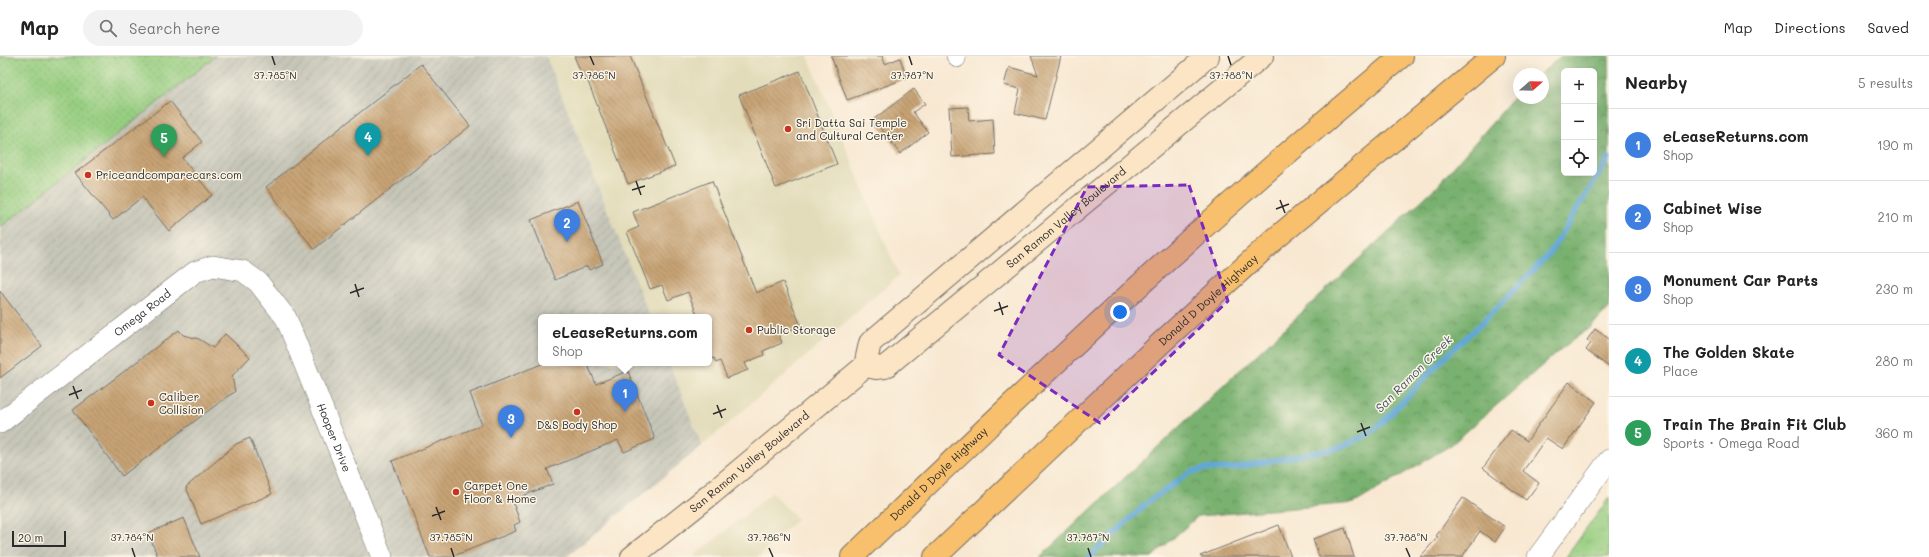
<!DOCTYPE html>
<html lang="en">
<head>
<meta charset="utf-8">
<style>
  body { margin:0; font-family:Mali,sans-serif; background:#f2f2f2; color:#222 }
  .controls { position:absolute; right:12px; top:12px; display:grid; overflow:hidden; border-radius:6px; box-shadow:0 4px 16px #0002 }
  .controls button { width:36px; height:36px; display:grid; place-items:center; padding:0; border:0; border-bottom:1px solid #e0e0e0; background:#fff; color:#222; font:20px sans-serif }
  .compass { position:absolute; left:1513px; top:12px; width:36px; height:36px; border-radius:50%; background:#fff; box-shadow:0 4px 16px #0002; rotate:70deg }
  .scale { position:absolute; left:12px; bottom:10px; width:54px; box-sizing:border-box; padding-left:4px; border:2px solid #2b2b2b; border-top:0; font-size:11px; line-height:14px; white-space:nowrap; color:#2b2b2b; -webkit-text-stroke:3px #fcf5e5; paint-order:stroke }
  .you { position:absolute; left:1120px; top:256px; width:14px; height:14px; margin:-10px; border:3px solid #fff; border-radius:50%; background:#1a73e8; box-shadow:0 0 0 6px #1a73e833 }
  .badge { display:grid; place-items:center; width:26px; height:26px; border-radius:50%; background:#c8321e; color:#fff; font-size:13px; font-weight:700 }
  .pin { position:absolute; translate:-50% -33px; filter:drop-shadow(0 1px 2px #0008) }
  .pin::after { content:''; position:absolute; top:21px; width:14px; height:12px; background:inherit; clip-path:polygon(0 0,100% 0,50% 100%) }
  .popup { position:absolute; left:538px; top:258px; width:174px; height:52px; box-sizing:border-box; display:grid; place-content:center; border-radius:6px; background:#fff; filter:drop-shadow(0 1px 3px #0005); font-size:13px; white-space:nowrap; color:#767676 }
  .popup b { font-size:15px; color:#222 }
  .popup::after { content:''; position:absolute; left:50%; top:100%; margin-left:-8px; border:8px solid transparent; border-top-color:#fff }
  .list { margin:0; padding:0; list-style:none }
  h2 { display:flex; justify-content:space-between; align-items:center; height:52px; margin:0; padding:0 16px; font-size:17px }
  h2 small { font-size:13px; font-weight:400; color:#767676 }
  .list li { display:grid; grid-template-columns:26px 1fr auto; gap:12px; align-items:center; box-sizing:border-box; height:72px; padding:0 16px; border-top:1px solid #e0e0e0 }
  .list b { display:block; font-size:15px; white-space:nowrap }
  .list p { margin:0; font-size:13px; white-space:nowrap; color:#767676 }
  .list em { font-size:13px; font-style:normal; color:#767676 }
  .icon { flex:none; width:22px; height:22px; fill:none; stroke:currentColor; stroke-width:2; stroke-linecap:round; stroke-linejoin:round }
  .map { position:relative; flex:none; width:1609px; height:501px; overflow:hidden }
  header { display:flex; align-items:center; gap:24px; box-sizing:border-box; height:56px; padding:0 20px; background:#fff; border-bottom:1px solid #e0e0e0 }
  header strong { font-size:19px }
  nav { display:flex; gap:22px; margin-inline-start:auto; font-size:14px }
  .search { width:280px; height:36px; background:#f2f2f2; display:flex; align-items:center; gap:10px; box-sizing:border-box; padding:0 14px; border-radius:22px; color:#767676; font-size:15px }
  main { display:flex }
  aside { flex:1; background:#fff }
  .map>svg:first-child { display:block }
</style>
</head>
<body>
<header>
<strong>Map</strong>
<div class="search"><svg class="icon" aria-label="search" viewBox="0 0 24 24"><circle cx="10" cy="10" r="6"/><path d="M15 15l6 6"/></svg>Search here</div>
<nav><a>Map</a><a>Directions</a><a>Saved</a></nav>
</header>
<main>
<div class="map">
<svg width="1609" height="501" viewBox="0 0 1609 501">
  <defs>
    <pattern id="industrial-furrows" width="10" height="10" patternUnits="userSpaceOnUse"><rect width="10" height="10" fill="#c5c5b8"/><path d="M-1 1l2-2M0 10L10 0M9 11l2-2" fill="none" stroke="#a9a99e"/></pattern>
    <pattern id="grass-dots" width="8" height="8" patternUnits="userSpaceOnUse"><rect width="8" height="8" fill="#97ce81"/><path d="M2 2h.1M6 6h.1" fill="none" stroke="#82b170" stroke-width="1.8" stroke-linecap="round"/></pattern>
    <pattern id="forest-crowns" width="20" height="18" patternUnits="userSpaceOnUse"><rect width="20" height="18" fill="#79b16f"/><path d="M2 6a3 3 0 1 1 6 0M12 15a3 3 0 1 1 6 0" fill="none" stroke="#63905b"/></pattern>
    <pattern id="park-tufts" width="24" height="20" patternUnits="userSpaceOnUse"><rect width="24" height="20" fill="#97ce81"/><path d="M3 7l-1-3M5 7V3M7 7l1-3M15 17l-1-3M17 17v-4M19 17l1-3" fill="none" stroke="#82b170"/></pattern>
    <pattern id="building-back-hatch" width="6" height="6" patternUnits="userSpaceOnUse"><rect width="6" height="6" fill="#c7a374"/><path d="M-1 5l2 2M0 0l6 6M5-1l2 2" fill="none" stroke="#a2855f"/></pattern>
  </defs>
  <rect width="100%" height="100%" fill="#fcf5e5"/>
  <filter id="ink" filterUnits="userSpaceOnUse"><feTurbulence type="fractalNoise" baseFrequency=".025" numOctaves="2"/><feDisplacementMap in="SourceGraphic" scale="8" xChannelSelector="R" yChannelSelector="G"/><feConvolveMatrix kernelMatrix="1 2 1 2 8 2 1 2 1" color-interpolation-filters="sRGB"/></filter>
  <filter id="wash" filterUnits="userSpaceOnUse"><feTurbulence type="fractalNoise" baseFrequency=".012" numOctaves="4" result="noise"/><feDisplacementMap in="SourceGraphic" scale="16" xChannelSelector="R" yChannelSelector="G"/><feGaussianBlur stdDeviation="0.9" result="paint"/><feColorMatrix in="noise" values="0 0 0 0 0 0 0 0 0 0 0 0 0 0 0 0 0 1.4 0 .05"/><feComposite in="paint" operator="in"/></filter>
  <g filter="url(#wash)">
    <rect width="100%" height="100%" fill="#f8e8d2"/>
    <path fill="#e2dcba" d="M546,0H808L899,220L702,390L669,307H709V261H650Z
      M772,437L797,463L758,501H693Z"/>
    <path fill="url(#industrial-furrows)" d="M216,0H546L650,261H541V307H669L702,390L566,501H0V172Z"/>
    <path fill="url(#grass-dots)" stroke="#617c56" d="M0,0H216L0,172Z"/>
    <path fill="url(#forest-crowns)" stroke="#526e4d" fill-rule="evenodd" d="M1561,0H1609V251L1592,270L1561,293L1451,389L1355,447L1198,460L1152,501H1040L1437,130L1519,36V42H1543V18H1540ZM1564,15H1594V117H1564Z"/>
    <path fill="url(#park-tufts)" stroke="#617c56" d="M1609,442V501H1566Z"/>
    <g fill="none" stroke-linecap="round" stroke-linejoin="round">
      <path stroke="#62a7d7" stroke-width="5.5" d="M1089,501L1148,446L1191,416L1205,413L1234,412L1338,392L1369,378L1384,365L1446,300L1483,266L1549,198L1609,102"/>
    </g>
    <g id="blocks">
      <path fill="url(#building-back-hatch)" d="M574,0H630L675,110L628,128L587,23L584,24Z
        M831,0H882L885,8L900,2L907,22L847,44Z
        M1031,0H1061L1045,64L1015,57L1020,33L1004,29L1009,11L1038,19Z
        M421,8L470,70L314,193L266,131Z
        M800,15L837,108L776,132L739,39Z
        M914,33L925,48L913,56L928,76L900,98L874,63Z
        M170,45L202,86L182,102L212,139L169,175L142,141L113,164L75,117Z
        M968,51L969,65L993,63L995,98L952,101L949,52Z
        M712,125L756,237L783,226L801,270L779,279L782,287L763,295L764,299L745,307L748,314L727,322L720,305L716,307L714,302L709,304V261H698L688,236L668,244L662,229L650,233L627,176L639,171L633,156Z
        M578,145L603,208L589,214L587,210L555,224L531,164Z
        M0,235L42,290L0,322Z
        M1595,273L1609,283V311L1586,294L1591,287L1587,284Z
        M179,274L183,279L199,283L213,292L225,278L250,301L232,320L235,336L228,340L122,420L73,354Z
        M544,307H587L596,328L628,315L655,383L624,396L618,384L547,413L553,428L512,444L520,466L514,469L516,475L451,501H430L392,405L482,369L470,337Z
        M1569,326L1596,346L1563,393L1546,382L1523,415L1539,427L1526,444L1483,412L1511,374L1527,385Z
        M250,382L272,438L201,468L186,431L236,388Z
        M1463,442L1505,471L1495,486L1480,475L1462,501H1420L1438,481L1436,480Z
        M184,462L200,501H158L148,477Z
        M1279,469L1291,501H1201L1200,500Z
        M1345,472L1354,501H1319L1313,483Z"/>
    </g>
  </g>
  <g filter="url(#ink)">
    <use href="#blocks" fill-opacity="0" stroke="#736d65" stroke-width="1"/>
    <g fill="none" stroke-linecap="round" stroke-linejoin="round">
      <defs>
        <path id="minor" d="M955,0L957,3"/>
        <g id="tertiary">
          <path id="s1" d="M0,367L195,216L213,210L243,215L258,226L286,262L382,501"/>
          <path d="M1538,501L1609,404"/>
        </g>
        <g id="secondary">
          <path id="s2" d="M865,310L876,312L885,311L1262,0"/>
          <path id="s3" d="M632,501L710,439L865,310L870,287L1208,0"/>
        </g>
        <g id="motorway">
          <path id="s4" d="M852,501C1031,328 1211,158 1402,0"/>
          <path id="s5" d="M935,501L1162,286L1275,183L1494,0"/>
        </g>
      </defs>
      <use href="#minor" stroke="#736d65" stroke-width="18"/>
      <use href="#tertiary" stroke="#736d65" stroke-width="22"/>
      <use href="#secondary" stroke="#736d65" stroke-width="24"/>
      <use href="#motorway" stroke="#736d65" stroke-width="24"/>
      <use href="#minor" stroke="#fff" stroke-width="17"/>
      <use href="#tertiary" stroke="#fff" stroke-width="21"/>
      <use href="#secondary" stroke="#fce5c4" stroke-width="22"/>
      <use href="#motorway" stroke="#f8bf6c" stroke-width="22"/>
    </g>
  </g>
  <path fill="#7b2cbf" fill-opacity="0.2" stroke="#7b2cbf" stroke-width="3" stroke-dasharray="8 5" stroke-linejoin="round" d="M1189,129L1228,245L1100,367L999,299L1087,131Z"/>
  <path fill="none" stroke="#2b2b2b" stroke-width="1.5" d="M272,0L275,9M590,0L594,9M909,0L912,9M1228,0L1231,9M636,125L641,139M632,134L645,130M1280,144L1285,157M1276,153L1289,148M355,228L359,241M350,237L364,232M999,246L1003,259M994,255L1008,250M73,330L78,343M69,339L82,334M717,349L722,362M713,358L726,353M1361,367L1366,380M1357,376L1370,371M436,451L441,464M432,460L445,455M132,492L135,501M451,492L454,501M769,492L773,501M1088,492L1091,501M1406,492L1410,501"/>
  <g fill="#c8321e" stroke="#fcf5e5" stroke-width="1.5">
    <circle cx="788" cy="73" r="4"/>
    <circle cx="88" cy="119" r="4"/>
    <circle cx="749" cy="274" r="4"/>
    <circle cx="151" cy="347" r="4"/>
    <circle cx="577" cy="356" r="4"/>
    <circle cx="456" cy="436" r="4"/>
  </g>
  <g text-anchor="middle" stroke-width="3" stroke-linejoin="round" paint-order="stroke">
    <g font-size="11" fill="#2b2b2b" stroke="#fcf5e5" text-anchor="start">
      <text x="796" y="71">Sri Datta Sai Temple<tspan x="796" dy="13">and Cultural Center</tspan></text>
      <text x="96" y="123">Priceandcomparecars.com</text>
      <text x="757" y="278">Public Storage</text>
      <text x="159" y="345">Caliber<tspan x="159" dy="13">Collision</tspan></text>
      <text x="577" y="373" text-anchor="middle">D&amp;S Body Shop</text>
      <text x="464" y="434">Carpet One<tspan x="464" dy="13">Floor &amp; Home</tspan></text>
    </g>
    <g font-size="11" fill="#2b2b2b" stroke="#fcf5e5">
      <text dy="4" stroke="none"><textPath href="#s2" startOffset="255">San Ramon Valley Boulevard</textPath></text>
      <text dy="4" stroke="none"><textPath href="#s5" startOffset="375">Donald D Doyle Highway</textPath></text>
      <text dy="4" stroke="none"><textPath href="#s1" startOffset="180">Omega Road</textPath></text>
      <text dy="4" stroke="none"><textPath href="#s1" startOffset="489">Hooper Drive</textPath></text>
      <text dy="4" stroke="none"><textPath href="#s3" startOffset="151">San Ramon Valley Boulevard</textPath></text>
      <text dy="4" stroke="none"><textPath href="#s4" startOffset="120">Donald D Doyle Highway</textPath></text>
    </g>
    <g font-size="12" font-style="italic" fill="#3e5667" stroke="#fcf5e5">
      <text transform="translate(1414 318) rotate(-45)" y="4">San Ramon Creek</text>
    </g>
  </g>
  <g font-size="10" text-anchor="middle" fill="#2b2b2b" stroke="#fcf5e5" stroke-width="3" stroke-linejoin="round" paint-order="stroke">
    <text x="275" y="23">37.785°N</text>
    <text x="594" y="23">37.786°N</text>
    <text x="912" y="23">37.787°N</text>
    <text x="1231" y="23">37.788°N</text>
    <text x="132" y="485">37.784°N</text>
    <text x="451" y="485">37.785°N</text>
    <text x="769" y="485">37.786°N</text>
    <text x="1088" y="485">37.787°N</text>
    <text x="1406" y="485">37.788°N</text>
  </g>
</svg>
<div class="controls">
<button>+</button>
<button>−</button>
<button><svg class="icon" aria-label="locate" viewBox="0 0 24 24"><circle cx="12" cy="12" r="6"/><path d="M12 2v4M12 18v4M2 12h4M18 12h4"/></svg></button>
</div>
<svg class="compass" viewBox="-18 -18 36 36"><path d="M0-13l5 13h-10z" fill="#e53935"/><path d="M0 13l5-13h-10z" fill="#767676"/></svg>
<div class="scale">20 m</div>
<div class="you"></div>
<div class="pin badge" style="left:625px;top:356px;background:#3f7fe0">1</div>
<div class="popup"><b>eLeaseReturns.com</b>Shop</div>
<div class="pin badge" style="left:567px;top:186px;background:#3f7fe0">2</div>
<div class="pin badge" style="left:511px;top:382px;background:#3f7fe0">3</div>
<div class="pin badge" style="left:368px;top:100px;background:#0f9aa8">4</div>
<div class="pin badge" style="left:164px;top:101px;background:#2e9e5b">5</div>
</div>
<aside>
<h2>Nearby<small>5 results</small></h2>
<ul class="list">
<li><span class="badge" style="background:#3f7fe0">1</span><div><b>eLeaseReturns.com</b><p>Shop</p></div><em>190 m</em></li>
<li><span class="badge" style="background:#3f7fe0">2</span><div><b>Cabinet Wise</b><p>Shop</p></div><em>210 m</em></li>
<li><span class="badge" style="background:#3f7fe0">3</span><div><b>Monument Car Parts</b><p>Shop</p></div><em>230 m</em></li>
<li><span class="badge" style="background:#0f9aa8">4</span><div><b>The Golden Skate</b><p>Place</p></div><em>280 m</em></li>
<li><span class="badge" style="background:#2e9e5b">5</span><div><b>Train The Brain Fit Club</b><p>Sports · Omega Road</p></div><em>360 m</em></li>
</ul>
</aside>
</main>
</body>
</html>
